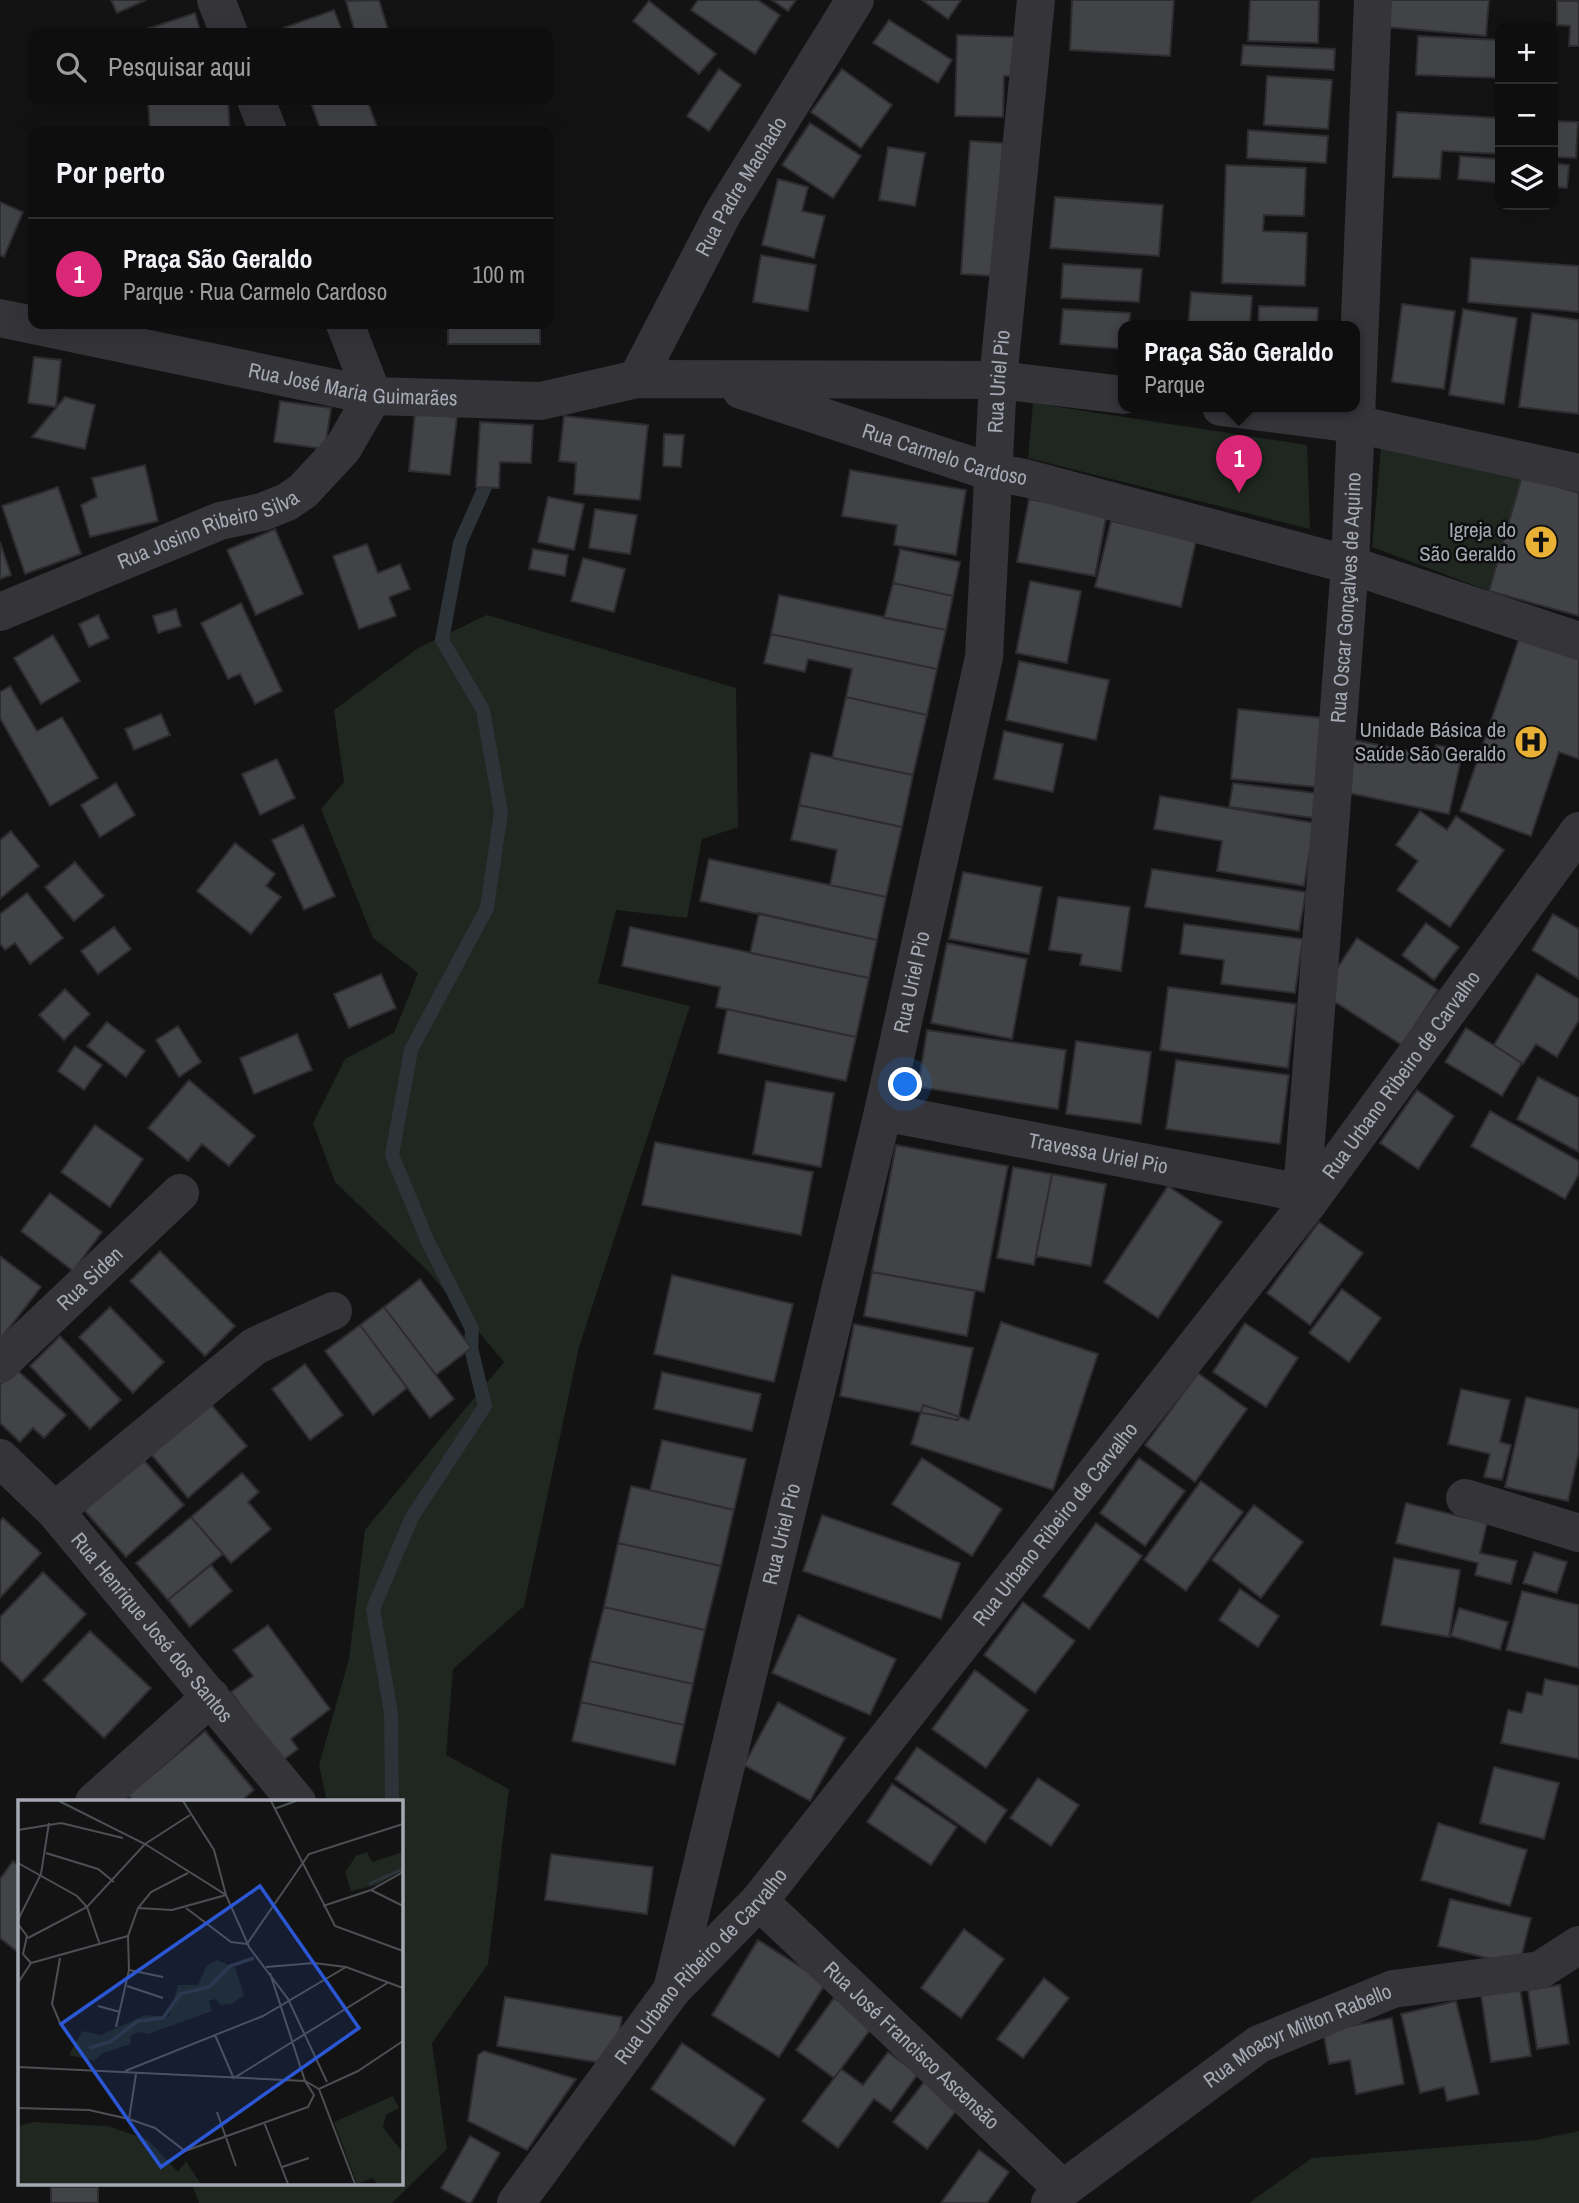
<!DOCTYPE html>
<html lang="pt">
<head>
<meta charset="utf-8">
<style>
  body { margin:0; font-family:"Archivo Narrow",sans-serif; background:#171718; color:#f1f3f6 }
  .controls { position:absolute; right:21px; top:21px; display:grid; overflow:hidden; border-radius:14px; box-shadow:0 7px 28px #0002 }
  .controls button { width:63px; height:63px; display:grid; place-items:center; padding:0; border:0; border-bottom:2px solid #2e2e2f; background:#0e0e0f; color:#f1f3f6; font:35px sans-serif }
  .you { position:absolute; left:906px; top:1085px; width:24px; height:24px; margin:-18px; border:5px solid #fff; border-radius:50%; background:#1a73e8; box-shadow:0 0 0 10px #1a73e833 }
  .badge { display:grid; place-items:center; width:46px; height:46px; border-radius:50%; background:#db2777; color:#fff; font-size:23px; font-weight:700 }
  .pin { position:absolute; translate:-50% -58px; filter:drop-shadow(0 2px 4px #0008) }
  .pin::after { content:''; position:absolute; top:37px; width:24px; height:21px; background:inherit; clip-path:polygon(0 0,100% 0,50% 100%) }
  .popup { position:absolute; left:1118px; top:321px; width:242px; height:91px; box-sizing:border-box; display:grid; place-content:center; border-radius:14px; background:#0e0e0f; filter:drop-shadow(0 2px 5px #0005); font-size:23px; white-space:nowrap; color:#9b9c9e }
  .popup b { font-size:26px; color:#f1f3f6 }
  .popup::after { content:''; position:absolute; left:50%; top:100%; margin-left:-14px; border:14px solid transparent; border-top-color:#0e0e0f }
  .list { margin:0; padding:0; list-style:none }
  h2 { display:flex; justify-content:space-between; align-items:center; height:91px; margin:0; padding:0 28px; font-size:30px }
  h2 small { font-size:23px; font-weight:400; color:#9b9c9e }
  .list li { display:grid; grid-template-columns:46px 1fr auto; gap:21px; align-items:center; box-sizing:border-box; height:112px; padding:0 28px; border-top:2px solid #2e2e2f }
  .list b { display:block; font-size:26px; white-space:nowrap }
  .list p { margin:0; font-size:23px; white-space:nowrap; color:#9b9c9e }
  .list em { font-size:23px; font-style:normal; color:#9b9c9e }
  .icon { flex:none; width:38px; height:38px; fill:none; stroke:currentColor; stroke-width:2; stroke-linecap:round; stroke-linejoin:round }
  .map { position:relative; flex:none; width:1579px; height:2203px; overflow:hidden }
  .search { position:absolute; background:#0e0e0f; box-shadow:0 7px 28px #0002; left:28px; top:28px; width:525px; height:77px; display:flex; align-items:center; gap:18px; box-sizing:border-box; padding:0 24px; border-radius:14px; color:#9b9c9e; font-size:26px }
  .panel { position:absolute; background:#0e0e0f; box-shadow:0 7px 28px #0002; left:28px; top:126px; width:525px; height:203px; border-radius:14px }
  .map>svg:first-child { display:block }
</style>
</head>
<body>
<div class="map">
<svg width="1579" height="2203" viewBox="0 0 1579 2203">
  <rect width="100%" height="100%" fill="#131314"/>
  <path fill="#1f2720" d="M1033,403L1307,445L1310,529L1028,458Z
    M1381,448L1522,476L1489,591L1372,547Z
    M487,615L736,688L738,827L702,839L687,918L616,910L598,983L690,1006L579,1347L524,1606L453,1669L446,1755L509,1789L488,1964L432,2043L447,2149L392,2203H199L192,2184H401V1802H327L319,1765L349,1659L365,1530L504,1362L428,1271L335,1182L313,1123L345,1059L394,1033L418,973L373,938L321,809L344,782L334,710L418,648Z
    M1579,2131V2203H1249L1312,2158L1536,2140Z"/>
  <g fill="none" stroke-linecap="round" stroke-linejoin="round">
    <path stroke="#2c3339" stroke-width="14" d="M392,1802L391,1713L373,1609L412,1517L485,1406L471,1348L472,1329L428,1242L392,1155L411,1050L487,908L501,812L483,710L442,640L460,543L493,469"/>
  </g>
  <path fill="#424347" stroke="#2d2d30" stroke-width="2" d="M111,0H146L117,13Z
    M379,0L389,33H355L346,1Z
    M698,0H758L780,15L755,54L691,10Z
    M772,0H796L788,11Z
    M922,0H961L948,19Z
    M1072,0H1174L1170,56L1070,50Z
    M1250,0H1319L1318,43L1248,41Z
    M1388,0H1489L1486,36L1386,27Z
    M649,1L716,54L699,74L633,21Z
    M1557,1H1579V46H1569L1570,26L1557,25Z
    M334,10L343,33H285L283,28Z
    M195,13L201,33H145L144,30Z
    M889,20L952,60L938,83L873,43Z
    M957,35L1018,37L1017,76H1004L1003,117L955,116Z
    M1418,36L1500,40V78L1416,75Z
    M1243,45L1335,49L1334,70L1241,65Z
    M719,69L741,85L709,131L687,116Z
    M842,69L892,105L861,148L811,112Z
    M1267,76L1332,80L1328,129L1264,125Z
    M182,100H228L230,131H150L148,102Z
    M310,100H367L377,127L365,131H321Z
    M1397,112L1500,118V154L1442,151L1440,179L1393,177Z
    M1553,121L1578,122L1576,158L1553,157Z
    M810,123L861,156L833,198L782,165Z
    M1248,130L1328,136L1326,163L1247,158Z
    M970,141L1003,143L994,276L961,274Z
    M888,147L925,153L915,206L879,200Z
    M1460,156L1500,159V183L1458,179Z
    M1553,163L1569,165L1567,188L1553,187Z
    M1226,165L1306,168L1304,216L1264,215L1263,231L1307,233L1305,286L1222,283Z
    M778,179L808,187L802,211L825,216L814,258L762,245Z
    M1055,197L1163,205L1159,256L1050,248Z
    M0,202L23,212L4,257L0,255Z
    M761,255L816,265L808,311L753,302Z
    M1471,258L1579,266V312L1468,302Z
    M1063,264L1142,269L1139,302L1061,298Z
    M1191,292L1252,296L1250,327H1188Z
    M1402,304L1455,311L1444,389L1392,382Z
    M1259,306L1318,308L1317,327H1258Z
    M1063,309L1130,313L1129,327H1124V349L1060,344Z
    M1463,309L1517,318L1504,404L1449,395Z
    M1532,313L1579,320V414L1519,407Z
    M448,324H540V344H448Z
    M34,357L61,360L56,407L28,403Z
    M65,397L95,405L85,449L32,437Z
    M280,401L331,408L325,449L274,442Z
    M415,413L457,417L450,475L409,471Z
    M564,416L648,425L640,500L574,494L576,463L559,461Z
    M480,422L533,425L531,463L500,462L499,488L476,487Z
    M664,434L684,435L681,467L663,466Z
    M145,465L158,521L90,537L81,505L97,497L92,478Z
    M850,470L966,490L956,555L894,545L897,525L842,516Z
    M1522,476L1579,493V616L1489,591Z
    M58,487L81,554L25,574L2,506Z
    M548,497L584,504L574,550L538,542Z
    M1029,499L1107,513L1095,576L1017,562Z
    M595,509L637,515L630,554L589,548Z
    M1111,521L1196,541L1181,607L1095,587Z
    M275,529L303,594L256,615L227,550Z
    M0,542L11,575L0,579Z
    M367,544L378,573L400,564L410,589L389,597L396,616L359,629L333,556Z
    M533,549L568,555L565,576L529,569Z
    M900,549L960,562L953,596L893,583Z
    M583,558L625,569L614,612L571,601Z
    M1030,581L1081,591L1067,663L1016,653Z
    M893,583L953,596L946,630L884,618Z
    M779,595L946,630L937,669L771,634Z
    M241,603L282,691L255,704L240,674L228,679L201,623Z
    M176,609L181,626L158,633L153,616Z
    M98,615L109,638L89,647L79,624Z
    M771,634L937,669L927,715L846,697L852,669L808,659L805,672L764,663Z
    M53,635L80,681L41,704L14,658Z
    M1520,636L1579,657V759L1559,752L1531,836L1460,811Z
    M1019,661L1109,680L1096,740L1006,720Z
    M10,686L37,731L62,717L98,778L50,806L0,718V692Z
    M846,697L927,715L913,775L832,758Z
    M1238,709L1323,718L1316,787L1231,779Z
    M161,714L170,735L134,750L125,729Z
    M1004,731L1063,744L1053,792L994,779Z
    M1349,739L1434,756L1436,745L1463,750L1449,814L1339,791Z
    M811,753L913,775L902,827L799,805Z
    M277,759L295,798L260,815L242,774Z
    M116,783L135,815L100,837L81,805Z
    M1233,783L1316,793L1313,818L1229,807Z
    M1160,796L1315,823L1304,886L1217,871L1222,841L1154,829Z
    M799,805L902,827L886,897L830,885L837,850L791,840Z
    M1420,811L1447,830L1456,816L1504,850L1450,927L1397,890L1418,861L1396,845Z
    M303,825L335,896L304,910L272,840Z
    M11,831L39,866L0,899V840Z
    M235,843L275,874L266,886L281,897L251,934L197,891Z
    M709,859L886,897L877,940L700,901Z
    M75,862L104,896L74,921L45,887Z
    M1152,869L1306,892L1299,931L1145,907Z
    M963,872L1042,887L1029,954L949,939Z
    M27,893L63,938L30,964L15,943L5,950L0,944V914Z
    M1058,897L1130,907L1121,971L1080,965L1082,954L1049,950Z
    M759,913L877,940L869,978L750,953Z
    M1553,914L1579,929V979L1532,950Z
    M1426,923L1459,947L1434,980L1402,955Z
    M1184,924L1303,939L1295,993L1221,984L1224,960L1180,954Z
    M114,927L131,949L98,974L81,951Z
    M630,927L869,978L856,1037L716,1007L720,987L622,966Z
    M1357,938L1438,990L1402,1045L1321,993Z
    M947,943L1027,959L1012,1039L931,1023Z
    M381,974L396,1008L349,1028L334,994Z
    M1537,974L1579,999V1020L1557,1057L1536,1044L1523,1064L1494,1045Z
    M1168,987L1296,1004L1288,1068L1160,1050Z
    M65,989L90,1014L64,1040L39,1015Z
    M727,1009L856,1037L846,1081L718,1053Z
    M107,1022L145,1051L126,1077L87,1046Z
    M178,1026L201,1062L179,1077L156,1040Z
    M1466,1028L1522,1063L1502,1096L1445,1062Z
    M927,1030L1066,1050L1058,1109L918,1087Z
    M297,1034L312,1070L254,1094L240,1058Z
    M1076,1041L1151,1052L1141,1124L1066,1114Z
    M75,1046L102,1065L84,1090L58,1071Z
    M1176,1060L1289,1075L1280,1144L1166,1129Z
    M1538,1077L1579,1098V1152L1517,1119Z
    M189,1080L255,1136L229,1166L202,1144L188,1161L148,1128Z
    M766,1081L834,1093L821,1167L753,1154Z
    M1417,1090L1454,1116L1418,1169L1380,1143Z
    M1490,1111L1579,1161V1174L1565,1199L1471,1146Z
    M95,1125L143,1159L110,1207L61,1172Z
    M655,1142L813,1172L801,1235L642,1205Z
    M896,1145L1008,1166L984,1292L872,1272Z
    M1013,1167L1052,1174L1034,1265L997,1258Z
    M1052,1174L1106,1184L1091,1266L1036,1256Z
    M1168,1186L1222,1222L1158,1318L1104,1282Z
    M50,1193L102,1232L73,1271L21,1231Z
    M1319,1222L1363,1253L1310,1325L1267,1293Z
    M160,1251L235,1326L205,1356L130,1281Z
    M0,1256L41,1287L0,1340Z
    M872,1272L975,1291L967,1336L864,1316Z
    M672,1275L793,1304L774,1382L654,1354Z
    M420,1279L471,1348L436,1375L384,1307Z
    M1342,1289L1381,1318L1349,1362L1309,1333Z
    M110,1307L164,1362L133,1393L79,1337Z
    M384,1307L454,1399L430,1418L360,1325Z
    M1001,1322L1098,1354L1053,1490L911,1444L923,1405L969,1420Z
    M1245,1323L1298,1358L1266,1407L1213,1372Z
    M854,1324L973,1348L958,1420L840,1396Z
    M360,1325L407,1388L373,1415L325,1351Z
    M60,1336L121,1400L90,1429L30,1366Z
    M305,1364L343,1415L310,1440L272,1389Z
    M15,1368L66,1415L44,1438L33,1428L20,1442L0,1423V1385Z
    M662,1372L761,1394L752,1431L654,1409Z
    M1198,1373L1247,1409L1195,1482L1145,1445Z
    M1461,1389L1510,1400L1500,1442L1511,1445L1502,1480L1484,1477L1490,1454L1448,1444Z
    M1526,1397L1579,1409V1452L1568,1501L1505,1487Z
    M209,1402L247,1446L188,1498L150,1453Z
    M662,1440L746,1459L734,1510L650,1490Z
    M141,1457L184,1505L126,1557L83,1509Z
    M922,1458L1002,1509L972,1556L892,1504Z
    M1139,1458L1185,1491L1145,1546L1100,1513Z
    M242,1473L259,1492L248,1502L271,1529L231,1563L191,1517Z
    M1201,1481L1243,1512L1186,1591L1144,1560Z
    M631,1486L734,1510L721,1566L618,1543Z
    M1406,1503L1487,1523L1480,1553L1517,1561L1511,1584L1475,1575L1478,1563L1396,1543Z
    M1254,1505L1303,1542L1261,1598L1212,1560Z
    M822,1515L960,1563L941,1619L803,1571Z
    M191,1517L223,1554L168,1600L136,1563Z
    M3,1518L41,1553L0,1598V1521Z
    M1096,1523L1142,1556L1089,1629L1043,1596Z
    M618,1543L721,1566L705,1630L604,1607Z
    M1534,1552L1567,1562L1557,1593L1523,1583Z
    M1394,1558L1460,1570L1449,1637L1381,1625Z
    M211,1565L232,1591L190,1627L168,1600Z
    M43,1572L86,1614L22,1682L0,1660V1617Z
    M1240,1589L1279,1616L1258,1647L1219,1620Z
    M1522,1591L1579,1605V1668L1506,1650Z
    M1023,1602L1075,1641L1035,1693L984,1655Z
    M604,1607L705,1630L693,1684L590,1661Z
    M1459,1608L1508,1622L1500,1650L1451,1636Z
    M798,1615L896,1659L870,1715L772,1673Z
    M268,1625L330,1709L291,1739L298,1749L282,1761L231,1692L253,1676L233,1650Z
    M90,1631L151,1688L104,1738L43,1680Z
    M590,1661L693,1684L684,1725L581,1702Z
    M975,1670L1028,1710L986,1768L932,1729Z
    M1545,1679L1579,1686V1759L1501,1743L1508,1710L1522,1713L1527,1692L1542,1695Z
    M581,1702L684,1725L675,1765L572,1741Z
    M778,1702L845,1738L810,1801L744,1765Z
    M205,1731L254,1790L240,1802H134L128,1795Z
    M917,1747L1007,1810L985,1843L895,1779Z
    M1494,1767L1559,1783L1544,1839L1480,1823Z
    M1038,1778L1079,1805L1051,1846L1010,1818Z
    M892,1784L957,1827L931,1865L867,1822Z
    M1438,1823L1527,1850L1510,1906L1421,1880Z
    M551,1854L653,1867L647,1914L545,1900Z
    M13,1861L19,1866V1953L0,1938V1879Z
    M1450,1899L1531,1918L1519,1966L1438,1946Z
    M964,1929L1004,1959L961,2018L921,1988Z
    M758,1940L826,1983L779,2057L712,2015Z
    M1044,1978L1069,1998L1023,2058L997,2039Z
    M1560,1985L1569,2044L1537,2049L1528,1990Z
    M1520,1988L1531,2056L1491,2062L1481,1995Z
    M505,1997L622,2017L614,2065L497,2046Z
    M834,1998L873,2026L834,2078L796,2050Z
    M1456,2001L1479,2094L1447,2101L1444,2087L1420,2093L1401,2014Z
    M1392,2018L1404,2084L1356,2094L1350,2060L1329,2064L1323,2031Z
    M682,2043L765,2099L734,2146L651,2089Z
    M484,2051L576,2079L527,2150L468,2121L478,2055Z
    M888,2052L918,2074L891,2111L874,2099L838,2148L802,2121L841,2069L863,2085Z
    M925,2081L959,2107L927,2149L893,2122Z
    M470,2136L500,2153L471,2203H468L441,2188Z
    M979,2150L1009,2172L987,2203H941Z
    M51,2187H98V2203H51Z"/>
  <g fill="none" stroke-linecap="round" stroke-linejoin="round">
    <g stroke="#343439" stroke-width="38">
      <path d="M216,0L229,33"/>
      <path d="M256,100L268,131"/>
      <path id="s1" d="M0,612L220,521L262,512L287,502L303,491L343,448L373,396L345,324"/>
      <path id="s2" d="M883,1112L1302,1193L1308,1203"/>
      <path id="s3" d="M1302,1193L1350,565L1373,0"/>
      <path id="s4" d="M0,1364L180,1193"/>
      <path id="s5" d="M0,1458L55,1511L297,1802"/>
      <path d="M1465,1498L1579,1533"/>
      <path d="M55,1511L255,1346L333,1311"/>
      <path d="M94,1802L211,1697"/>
      <path id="s6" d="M759,1901L1063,2189"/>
      <path id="s7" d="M672,1990L883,1112L984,657L998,380L1036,0"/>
      <path id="s8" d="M1050,2203L1063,2189L1259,2044L1393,1989L1540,1970L1579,1945"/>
    </g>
    <g stroke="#343439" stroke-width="38">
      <path id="s9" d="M0,318L373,396L541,401L637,379L998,380L1124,395"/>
      <path id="s10" d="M637,379L723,213L855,0"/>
      <path id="s11" d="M741,390L991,472L1025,478L1350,565L1579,641"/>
      <path d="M1221,407L1355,424L1579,473"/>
      <path id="s12" d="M516,2203L672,1990L759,1901L1308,1203L1579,831"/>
    </g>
  </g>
  <defs>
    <symbol id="church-disc" viewBox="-11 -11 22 22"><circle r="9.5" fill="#e9b036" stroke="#0e0e0f"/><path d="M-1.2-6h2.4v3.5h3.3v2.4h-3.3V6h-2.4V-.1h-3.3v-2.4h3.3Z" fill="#111"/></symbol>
    <symbol id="hospital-disc" viewBox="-11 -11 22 22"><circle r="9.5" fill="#e9b036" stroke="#0e0e0f"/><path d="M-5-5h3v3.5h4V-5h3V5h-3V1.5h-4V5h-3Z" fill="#111"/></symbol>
  </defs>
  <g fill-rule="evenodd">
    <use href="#church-disc" x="1522" y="523" width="38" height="38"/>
    <use href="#hospital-disc" x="1512" y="723" width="38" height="38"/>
  </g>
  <g text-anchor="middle" stroke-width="5" stroke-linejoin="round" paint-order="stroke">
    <g font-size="21" fill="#a5a9b4" stroke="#0e0e0f">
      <text dy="7" stroke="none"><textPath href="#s10" startOffset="219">Rua Padre Machado</textPath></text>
      <text dy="7" stroke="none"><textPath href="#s7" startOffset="1645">Rua Uriel Pio</textPath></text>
      <text dy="7" stroke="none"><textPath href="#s9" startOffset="360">Rua José Maria Guimarães</textPath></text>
      <text dy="7" stroke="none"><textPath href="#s11" startOffset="214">Rua Carmelo Cardoso</textPath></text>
      <text dy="7" stroke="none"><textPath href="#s1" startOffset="224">Rua Josino Ribeiro Silva</textPath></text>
      <text dy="7" stroke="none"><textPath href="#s3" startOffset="597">Rua Oscar Gonçalves de Aquino</textPath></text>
      <text dy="7" stroke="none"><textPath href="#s7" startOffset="1036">Rua Uriel Pio</textPath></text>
      <text dy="7" stroke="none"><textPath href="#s12" startOffset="1435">Rua Urbano Ribeiro de Carvalho</textPath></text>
      <text dy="7" stroke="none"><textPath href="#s2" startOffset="219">Travessa Uriel Pio</textPath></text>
      <text dy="7" stroke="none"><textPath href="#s4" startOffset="124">Rua Siden</textPath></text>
      <text dy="7" stroke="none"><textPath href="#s12" startOffset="868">Rua Urbano Ribeiro de Carvalho</textPath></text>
      <text dy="7" stroke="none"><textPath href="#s7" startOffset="469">Rua Uriel Pio</textPath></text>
      <text dy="7" stroke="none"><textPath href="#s5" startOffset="228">Rua Henrique José dos Santos</textPath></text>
      <text dy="7" stroke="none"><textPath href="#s12" startOffset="301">Rua Urbano Ribeiro de Carvalho</textPath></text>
      <text dy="7" stroke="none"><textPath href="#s8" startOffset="301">Rua Moacyr Milton Rabello</textPath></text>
      <text dy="7" stroke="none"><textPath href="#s6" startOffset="210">Rua José Francisco Ascensão</textPath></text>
    </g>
    <g font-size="21" fill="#a5a9b4" stroke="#0e0e0f" text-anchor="end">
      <text x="1516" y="537">Igreja do<tspan x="1516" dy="24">São Geraldo</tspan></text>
      <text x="1506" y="737">Unidade Básica de<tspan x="1506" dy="24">Saúde São Geraldo</tspan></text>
    </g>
  </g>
  <g transform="translate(18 1800)">
    <rect width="385" height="385" fill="#131314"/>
    <path d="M349,52L354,62L385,52V70L359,85L333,91L327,72L338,56ZM199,160L217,168L226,195L214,204L202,205L198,199L191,201L194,211L130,234L120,232L112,236L113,244L85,253L76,261L51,255L64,231L83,235L127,215L151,217L160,185H180L189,165ZM375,296L381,308L368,315L365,327L385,353V384H359L355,378L339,384L316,322ZM16,322L90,326L130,340L160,372L168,361L183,384H0V326Z" fill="#1f2720"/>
    <path fill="none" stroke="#2c3339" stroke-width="3.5" d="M351,84L385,69M71,248L92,242L120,221L145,218L162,194L191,187L212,166L236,158"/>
    <path fill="none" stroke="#4d4f54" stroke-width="2" d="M41,1L127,44L208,95L231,147L270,199L309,282M253,1L317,126L385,151M256,9L278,1M0,30L43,23L105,38M28,53L80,69L96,82M0,63L59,96L69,107L82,145M353,90L385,106M305,106L353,90L385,72M120,108L154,110L208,95L196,50L165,1M168,108L213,142L229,144L291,54L385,24M0,120L23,74L31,23M0,124L9,136L5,154L13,163M10,138L69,107L127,44L172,15M42,158L34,204L42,223M13,163L110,136M248,167L296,163L328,167L385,188M111,170L145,177M0,183L13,163M109,186L145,198M80,206L102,212M98,227L111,170L110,136L120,108L133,92L170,73M197,235L216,279M0,267L287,281L301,289L340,271L385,241M107,271L245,216L328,167M216,278L371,182M301,289L337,384M0,308L71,310L111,319L137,328L167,351L290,307L296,295L287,281L252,173M199,312L218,366M111,319L118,274M246,322L270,384M264,367L291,358"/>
    <path fill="#2b57d4" fill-opacity="0.15" stroke="#2b57d4" stroke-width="3.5" d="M242,86L341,228L143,367L43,224Z"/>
    <rect width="385" height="385" fill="none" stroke="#a5a9b4" stroke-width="3.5"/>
  </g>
</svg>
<div class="controls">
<button>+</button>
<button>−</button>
<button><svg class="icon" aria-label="layers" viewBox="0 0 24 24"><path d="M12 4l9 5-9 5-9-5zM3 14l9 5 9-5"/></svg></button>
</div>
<div class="you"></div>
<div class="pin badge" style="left:1239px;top:493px">1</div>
<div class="popup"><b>Praça São Geraldo</b>Parque</div>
<div class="search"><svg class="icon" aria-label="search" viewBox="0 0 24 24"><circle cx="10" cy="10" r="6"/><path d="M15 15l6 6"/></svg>Pesquisar aqui</div>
<section class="panel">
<h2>Por perto<small></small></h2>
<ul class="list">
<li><span class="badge">1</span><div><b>Praça São Geraldo</b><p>Parque · Rua Carmelo Cardoso</p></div><em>100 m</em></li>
</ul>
</section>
</div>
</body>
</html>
